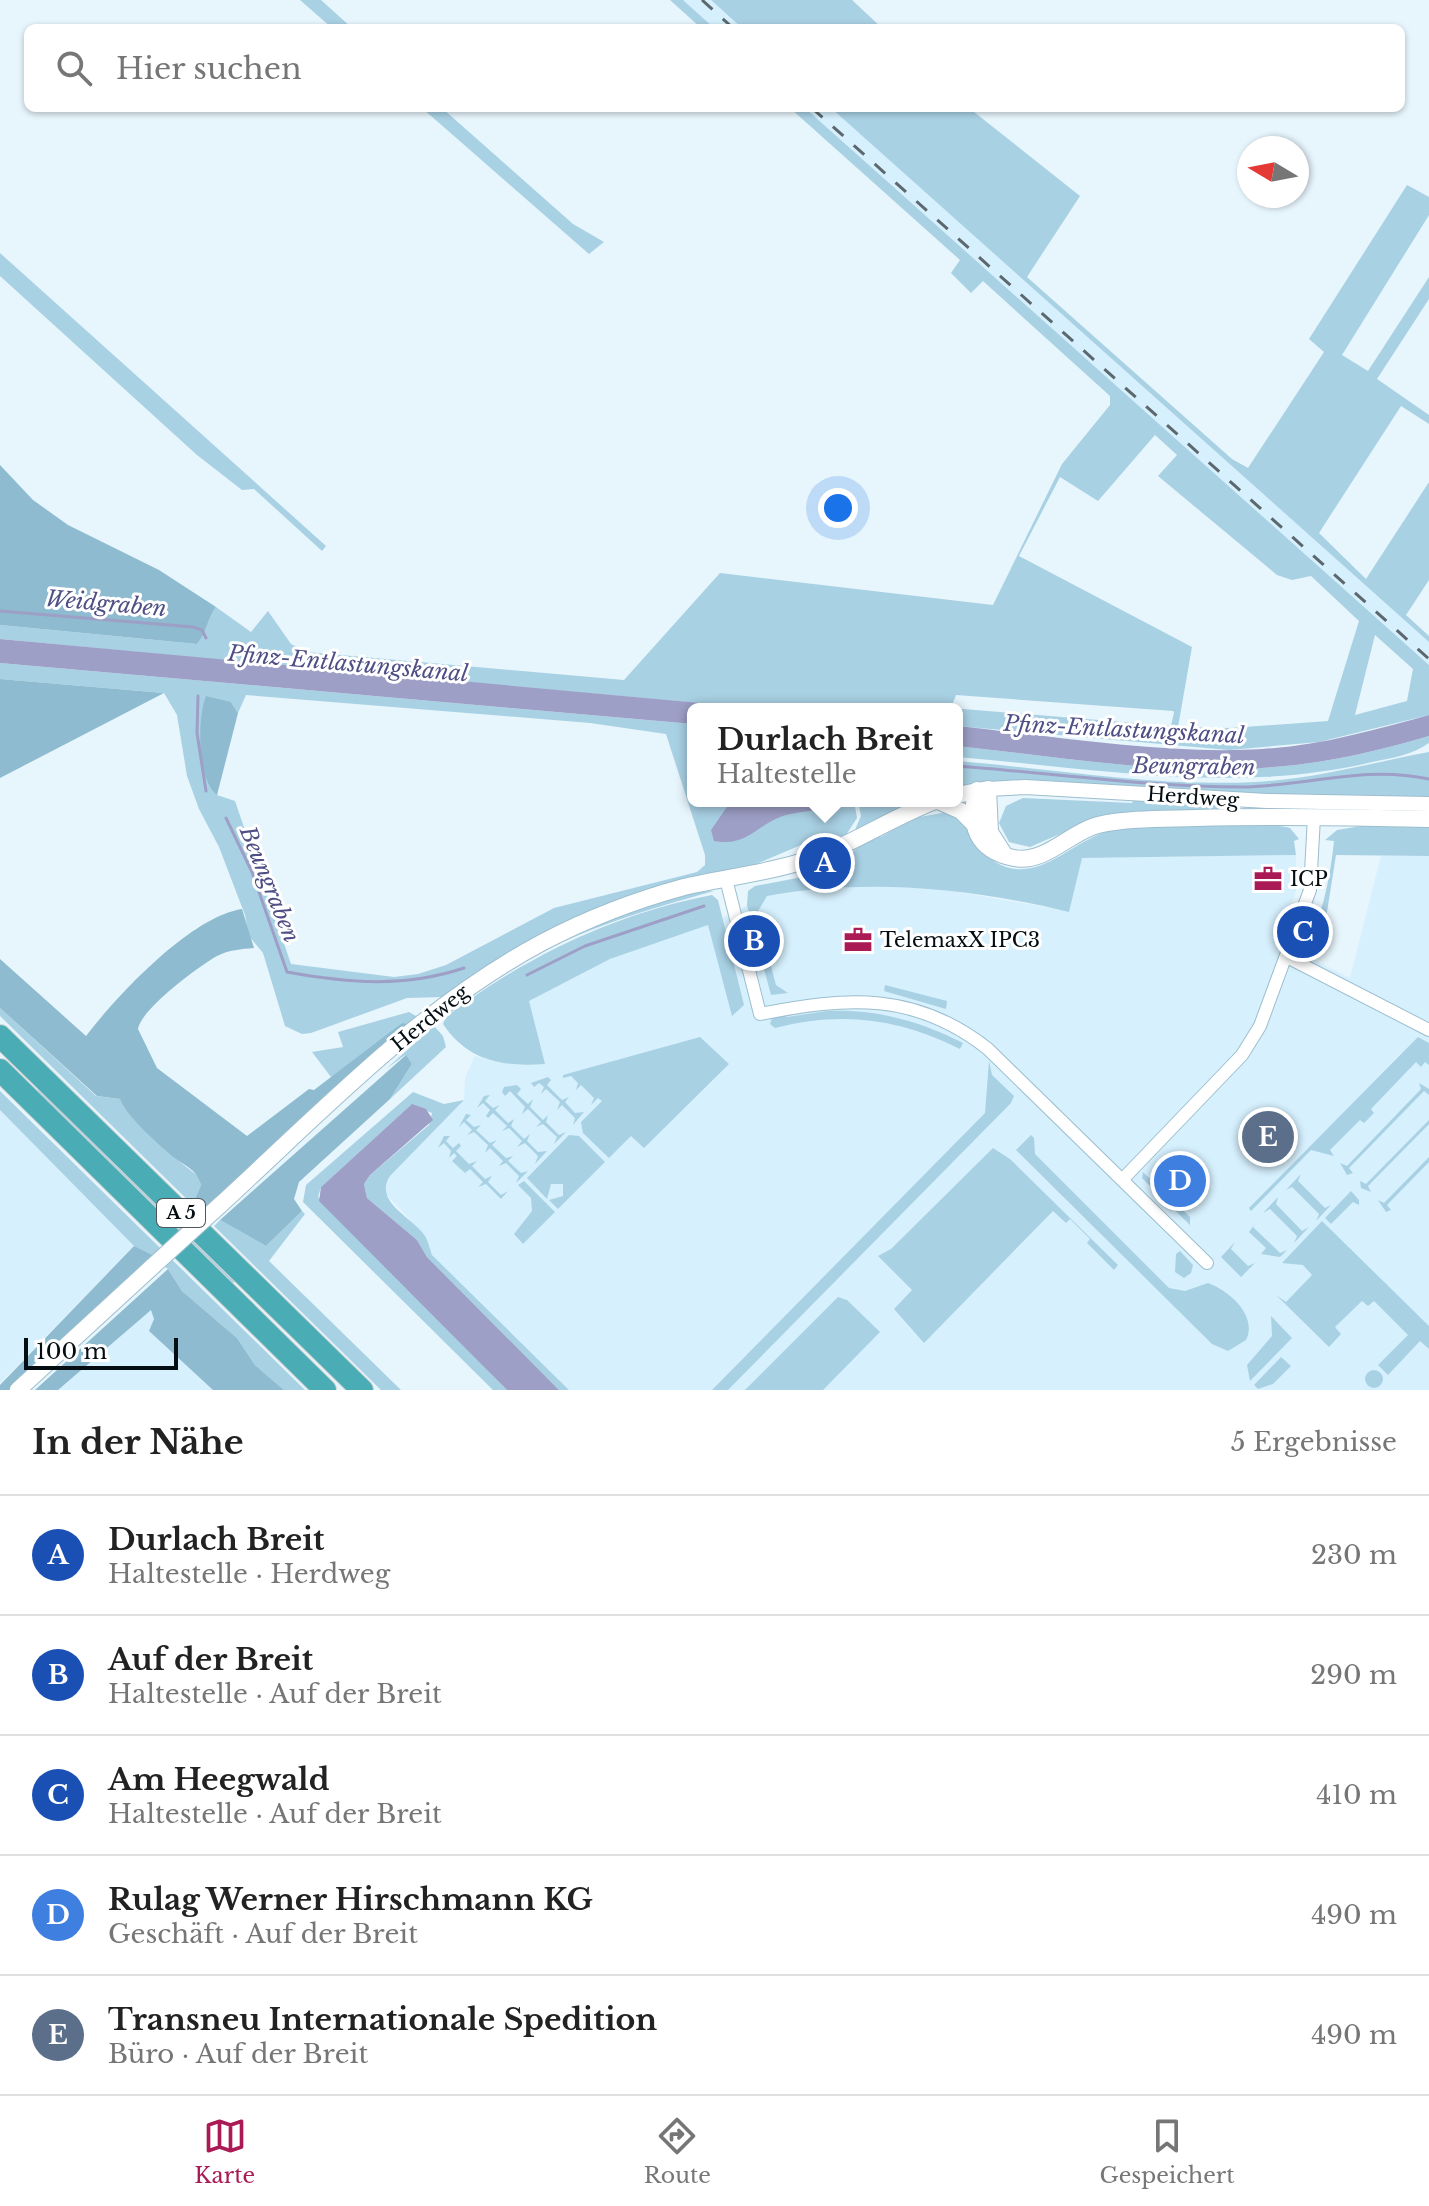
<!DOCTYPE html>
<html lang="de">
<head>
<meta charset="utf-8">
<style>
  body { margin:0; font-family:"Libre Baskerville",serif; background:#f6f6f6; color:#222 }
  .compass { position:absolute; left:1237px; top:136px; width:72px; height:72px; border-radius:50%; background:#fff; box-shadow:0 2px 6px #0004; rotate:280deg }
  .scale { position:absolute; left:24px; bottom:20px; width:154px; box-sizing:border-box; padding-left:8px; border:4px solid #030d12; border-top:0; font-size:22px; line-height:28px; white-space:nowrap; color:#030d12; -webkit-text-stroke:6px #fff; paint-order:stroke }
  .you { position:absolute; left:838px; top:508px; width:28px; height:28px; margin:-20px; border:6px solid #fff; border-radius:50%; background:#1a73e8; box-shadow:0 0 0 12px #1a73e833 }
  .badge { display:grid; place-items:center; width:52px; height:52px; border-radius:50%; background:#aa1a55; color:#fff; font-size:26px; font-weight:700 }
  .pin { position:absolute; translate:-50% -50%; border:4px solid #fff; box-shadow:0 2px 8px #0006 }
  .popup { position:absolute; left:687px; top:703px; width:276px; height:104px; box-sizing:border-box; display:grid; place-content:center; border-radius:12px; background:#fff; filter:drop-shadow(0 2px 6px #0005); font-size:26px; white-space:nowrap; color:#767676 }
  .popup b { font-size:30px; color:#222 }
  .popup::after { content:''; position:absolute; left:50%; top:100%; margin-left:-16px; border:16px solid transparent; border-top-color:#fff }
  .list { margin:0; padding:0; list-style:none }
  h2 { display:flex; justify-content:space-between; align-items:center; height:104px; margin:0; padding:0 32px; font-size:34px }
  h2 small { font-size:26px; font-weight:400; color:#767676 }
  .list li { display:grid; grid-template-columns:52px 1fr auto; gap:24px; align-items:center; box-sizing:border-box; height:120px; padding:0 32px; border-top:2px solid #e0e0e0 }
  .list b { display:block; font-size:30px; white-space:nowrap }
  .list p { margin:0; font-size:26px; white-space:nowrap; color:#767676 }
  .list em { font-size:26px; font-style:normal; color:#767676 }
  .icon { flex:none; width:44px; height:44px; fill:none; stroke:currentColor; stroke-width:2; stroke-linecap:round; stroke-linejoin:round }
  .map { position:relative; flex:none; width:1429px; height:1390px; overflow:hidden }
  .search { position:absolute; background:#fff; box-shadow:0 2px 6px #0004; left:24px; right:24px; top:24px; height:88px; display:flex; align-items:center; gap:20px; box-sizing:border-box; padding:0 28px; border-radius:12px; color:#767676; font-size:30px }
  .sheet { height:704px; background:#fff }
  nav { display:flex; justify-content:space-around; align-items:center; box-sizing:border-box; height:112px; border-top:2px solid #e0e0e0; background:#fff; font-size:22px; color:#767676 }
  nav a { display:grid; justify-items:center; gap:4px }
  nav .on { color:#aa1a55 }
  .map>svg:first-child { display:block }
</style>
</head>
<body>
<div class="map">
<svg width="1429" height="1390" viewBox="0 0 1429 1390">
  <rect width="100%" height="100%" fill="#e7f5fc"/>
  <path fill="#d6f0fd" d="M683,0H711L742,28H714Z
    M805,108H831L1075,325L1429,642V665Z
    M1296,855V891L1278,942L1350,978L1381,856H1429V1390H569L432,1255L425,1236L385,1193L390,1176L464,1100L465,1078L475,1056L497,1062L527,1002L610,959L708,925L767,896L843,885L940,889L1069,911L1081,858Z
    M0,1110L134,1246L0,1383Z
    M151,1309L154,1319L149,1331L213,1390H58Z"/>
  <path fill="#a9d1e4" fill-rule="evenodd" d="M300,0H321L352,28H332Z
    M670,0H683L714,28H701Z
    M711,0H852L882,28H742Z
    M422,108H442L573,224L604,242L589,254Z
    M790,108H805L1429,665V715L1319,742L1229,750L957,726V709H766L251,663L245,654L243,662L0,639V625L197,644C207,633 207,619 216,607L251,632L268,611L291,644L307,652L624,680L720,573L993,605L1062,464L1110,405V396L983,281L971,293L951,273L960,260ZM1155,435L1177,455L1158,476L1277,575L1292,580L1311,576L1359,621L1328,721L1230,728L1178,727L1192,647L1019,556L1060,477L1098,501ZM1375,635L1413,669L1407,701L1355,715ZM956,695L1173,711L1174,712L1171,726L951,708Z
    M831,108H969L1080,196L1027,277L1232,459L1248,468L1324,352L1309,339L1407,185L1429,197V215L1342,355L1368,371L1429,277V299L1377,379L1429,415V424L1401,406L1319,533L1366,579L1429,482V580L1406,615L1429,636V642Z
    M0,253L326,546L322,551L254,489L242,490L197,455L0,276Z
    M0,663L693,724V801H854L857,818L846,835L801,845L749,867L674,884L443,997L407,998L311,1033L302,1034L285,1026L263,953L249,936L245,915L219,847L199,809L187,776L177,715L164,693L0,679ZM246,695L590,723L666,734L705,855V865L697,872L554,908L446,965L418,974L394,977L291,964L235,801L217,795L231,702L238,713Z
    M1429,736V743C1412,755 1392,758 1372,762C1235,795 1095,768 957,757V746C1061,757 1169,776 1274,767C1327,763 1378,751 1429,736Z
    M1429,752V799C1333,798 1237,793 1141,787C1080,784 1016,773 957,788V761C1056,769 1156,787 1255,782C1315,779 1370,763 1429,752Z
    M1023,798L1132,803L1134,799L1230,806L1229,813L1092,820L1030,847L1009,842L999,823L1006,806Z
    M858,801H917L854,832L861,816Z
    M953,811C974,823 978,855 1001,865C1042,883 1074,838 1113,830C1142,824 1263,820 1290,828L1299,839L1294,841L1296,855L1082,858L1069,912C970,888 868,878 767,896L757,913L776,985L788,993L771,995L747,905L748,891L755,886L823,873L877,834L881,837L914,818Z
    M1361,826H1429V856L1336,855L1327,912L1309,959L1306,954C1321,916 1330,882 1334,841L1325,840L1337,830Z
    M714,891C646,910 580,929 519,964C550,937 672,890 714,891Z
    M712,895L718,900L744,1005L732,1016L708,925L610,959L529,1001L545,1064C502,1067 468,1061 443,1024C446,1014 460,1007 469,1000C540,950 626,911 712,895Z
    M885,985L947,1001L946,1009L884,991Z
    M0,1008L96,1096L120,1099L175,1158L199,1177L201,1185L195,1199L205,1208L201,1213L0,1016Z
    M827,1011C876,1009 920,1021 963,1043L960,1049C899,1018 841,1011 775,1028L770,1024L772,1018L784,1015L787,1017Z
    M409,1012L416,1016L413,1024L402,1023L359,1059L331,1077L312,1052L343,1047L338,1032Z
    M434,1026L443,1036L446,1047L390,1099L412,1064L405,1055L386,1069Z
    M700,1037L729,1064L644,1148L631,1136L609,1158L583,1133L581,1122L602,1101L598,1098L591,1105L594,1098L581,1085L576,1090L578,1083L571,1076L563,1078V1075Z
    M1418,1037L1429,1043V1065L1425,1062L1421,1067L1416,1062L1371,1109L1374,1113L1364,1123L1360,1120L1330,1150L1334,1156L1311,1150L1251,1211L1249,1208Z
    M989,1061L992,1075L1014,1096L1011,1103L728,1390H712L985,1113Z
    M548,1077L551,1080L547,1085L562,1100L569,1097L565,1102L575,1113L584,1112L573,1125L575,1118L562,1105L557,1110L560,1102L546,1089L541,1094L544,1087L539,1083L534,1087L531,1083Z
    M1419,1083L1429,1089V1095L1424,1091L1349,1168L1353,1173L1347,1175L1340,1163L1347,1166L1421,1089Z
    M517,1085L521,1089L517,1094L528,1104L533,1099L530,1107L543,1120L548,1115L546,1122L559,1135L566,1132L554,1144L557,1137L543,1124L536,1127L541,1122L528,1109L522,1114L525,1107L510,1091L505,1096L502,1092L504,1087Z
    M39,1089L235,1281L232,1284L37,1091Z
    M0,1091L305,1390H284L255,1365L237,1338L182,1291L168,1269L134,1246L0,1110Z
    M413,1092L444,1104L464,1100L390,1176C373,1203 413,1217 425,1236C428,1241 430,1249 432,1255L569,1390H559L427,1257L417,1240L367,1198L364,1184L370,1175L429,1125L432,1113L411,1105L321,1187L318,1197L507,1390H493L303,1202L306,1185Z
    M490,1095L485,1101L493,1108L500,1105L495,1110L508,1123L514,1119L511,1126L524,1139L530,1134L527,1141L538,1152L547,1151L535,1164L538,1156L525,1143L517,1147L522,1141L509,1128L502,1131L507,1126L493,1113L488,1118L486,1116L490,1110L483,1103L477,1108L484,1096Z
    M466,1114L471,1115L466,1120L474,1127L481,1125L476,1130L490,1143L497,1140L492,1145L506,1158L513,1156L508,1161L521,1173L528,1171L516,1183L519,1176L506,1163L499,1166L503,1161L490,1148L485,1153L488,1145L474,1132L467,1135L472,1130L464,1122L459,1127Z
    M1429,1120V1124L1368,1186L1371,1192L1361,1188L1360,1181L1366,1184Z
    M569,1135L579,1136L605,1162L558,1209L549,1200L563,1196V1184H551L547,1199L527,1178Z
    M1031,1135L1034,1138L1035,1154L1169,1288L1185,1291L1208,1283C1230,1291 1258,1316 1246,1340L1228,1351L1212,1344L1016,1150Z
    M444,1136H450L446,1141L453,1148L459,1143L461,1146L456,1151L469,1164L477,1161L472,1166L485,1179L492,1176L488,1182L501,1195L508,1191L501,1199L486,1184L478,1187L483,1182L470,1169L465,1173L452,1161L457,1156L454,1153L449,1158L451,1151L444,1143L438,1148Z
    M993,1148L1010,1159L1118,1265L1114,1270L1087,1243L1090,1239L1070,1219L1066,1223L1053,1211L924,1343L894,1309L912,1290L878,1256L891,1249Z
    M1429,1157V1162L1387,1205L1391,1210L1386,1212L1378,1200L1384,1203Z
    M1143,1172L1190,1217V1225L1142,1178Z
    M1301,1174L1298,1181L1325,1208L1331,1205L1316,1221L1319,1214L1292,1187L1286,1190Z
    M524,1181L555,1212L523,1244L514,1234L532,1211L531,1198L518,1185Z
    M1351,1191L1359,1200V1205L1353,1202L1331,1224L1325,1218Z
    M1278,1197L1276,1204L1302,1231L1309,1227L1294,1243L1297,1236L1270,1209L1263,1213Z
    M302,1211L305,1214L269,1261L401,1390H381L214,1226L220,1220L266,1246Z
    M1257,1221L1253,1227L1280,1253L1287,1250L1280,1257L1261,1254L1266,1248L1249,1232Z
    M1322,1221L1429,1326V1349L1420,1341L1388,1375L1378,1365L1408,1335L1374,1301L1368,1306L1362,1301L1335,1327L1341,1334L1329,1347L1276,1295L1286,1302L1312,1275L1303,1265L1282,1263Z
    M1235,1242L1231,1249L1248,1266L1255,1263L1241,1277L1221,1257Z
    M1180,1251L1193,1265L1191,1273L1184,1278L1175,1272L1176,1254Z
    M838,1297L847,1300L880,1332L823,1390H745Z
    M1271,1316L1292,1338L1250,1381L1247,1365L1272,1336Z
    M1281,1357L1291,1366L1273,1384L1258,1389L1254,1385Z
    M1365 1379a9 9 0 1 1 18 0a9 9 0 1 1-18 0Z"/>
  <path fill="#8ebbd0" d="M0,465L33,500L68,525L159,570L216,607C207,619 207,633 197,644L0,625Z
    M0,679L164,693L0,778Z
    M206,696L231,702L238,713L217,795C197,780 197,718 206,696Z
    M242,909L254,948C241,949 229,950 217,956C199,966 141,1009 138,1029L157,1068L247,1136L309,1089L314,1090L402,1023L413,1024L205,1208L195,1199L201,1185C197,1170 187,1167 176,1159C160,1146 127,1117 120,1099L97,1096L0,1008V959L86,1036C117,996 190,917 242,909Z
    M406,1055L412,1064L390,1099L299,1182L294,1199L302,1211L266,1246L220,1220Z
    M134,1246L154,1256L12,1390H0V1385Z
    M168,1269L182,1291L237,1338L255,1365L284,1390H213L149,1331L154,1319L151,1310L58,1390H35Z"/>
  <path fill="#9d9fc6" d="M0,639L766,709H693V724L0,663Z
    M1429,715V736C1378,751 1327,763 1274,767C1169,776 1061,757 957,746V726C1053,736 1166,755 1262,749C1319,746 1374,730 1429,715Z
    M731,801H836C816,814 799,810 780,817C755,827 746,847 714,841L711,830Z
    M412,1104L426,1109L433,1120L370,1175L364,1184L367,1198L417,1240L427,1257L559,1390H507L319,1201L321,1187Z"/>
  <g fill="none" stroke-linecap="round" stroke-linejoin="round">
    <path stroke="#9d9fc6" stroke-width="3" d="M0,611L193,627L202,630L206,638
      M198,696L197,733L206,791
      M957,766C1052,773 1147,787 1242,787C1308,786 1363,765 1429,779
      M226,818L252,872L287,972C348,983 404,988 464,968
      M527,975L585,946L704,906"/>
    <defs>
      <path id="minor" d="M726,879L760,1014C847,997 915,991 988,1049L1207,1263
        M1287,957L1429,1030
        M1122,1180L1242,1055L1260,1026L1310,890L1314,817"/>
      <path id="tertiary" d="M988,789L1025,787L1267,801L1429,804"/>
      <path id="secondary" d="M977,790C967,825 977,851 1014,858C1045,864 1070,832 1098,825C1129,818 1164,819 1196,818C1274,816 1351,817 1429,819
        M957,795L988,789L990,832L1004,854
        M938,801L961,811L973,823
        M219,1206C322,1112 419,1008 543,942C587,919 636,900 684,887C722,878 760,874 797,863C846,849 888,819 935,801
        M18,1390L153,1266"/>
      <path id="motorway" d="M0,1036L362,1390
        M0,1070L325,1390"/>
    </defs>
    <use href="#minor" stroke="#9cbece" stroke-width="14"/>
    <use href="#tertiary" stroke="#9cbece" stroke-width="16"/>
    <use href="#secondary" stroke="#9cbece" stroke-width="18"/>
    <use href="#motorway" stroke="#d2d3d4" stroke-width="24"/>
    <use href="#minor" stroke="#fff" stroke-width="12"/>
    <use href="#tertiary" stroke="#fff" stroke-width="14"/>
    <use href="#secondary" stroke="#fff" stroke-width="16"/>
    <use href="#motorway" stroke="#4aadb5" stroke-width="22"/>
    <path stroke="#5c686e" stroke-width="3" stroke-dasharray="14 14" stroke-linecap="butt" d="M702,0L733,28
      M812,108L1429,659"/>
    <defs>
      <path id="secondary-bridge" d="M153,1266L219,1206"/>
    </defs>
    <use href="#secondary-bridge" stroke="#9cbece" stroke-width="18" stroke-linecap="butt"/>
    <use href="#secondary-bridge" stroke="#fff" stroke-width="16"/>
  </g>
  <defs>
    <symbol id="office-bare" viewBox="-9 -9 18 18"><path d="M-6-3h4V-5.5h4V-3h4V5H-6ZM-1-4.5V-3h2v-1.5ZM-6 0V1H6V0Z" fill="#aa1a55" stroke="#fff" stroke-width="2.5" paint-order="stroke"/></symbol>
  </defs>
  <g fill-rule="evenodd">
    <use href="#office-bare" x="1248" y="859" width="40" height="40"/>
    <use href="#office-bare" x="838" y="920" width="40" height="40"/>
  </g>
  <g text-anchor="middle" stroke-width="6" stroke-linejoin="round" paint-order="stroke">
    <rect fill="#fff" stroke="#4f5659" stroke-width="2" x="157" y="1199" width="48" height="28" rx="6"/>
    <g font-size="18" font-weight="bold" fill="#030d12">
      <text x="181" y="1219">A 5</text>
    </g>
    <g font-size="20" fill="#030d12" stroke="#fff">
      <text transform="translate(1193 797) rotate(4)" y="7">Herdweg</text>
      <text transform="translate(430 1018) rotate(-39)" y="7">Herdweg</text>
    </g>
    <g font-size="20" fill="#030d12" stroke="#fff" text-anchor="start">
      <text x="1290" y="886">ICP</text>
      <text x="880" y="947">TelemaxX IPC3</text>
    </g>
    <g font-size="22" font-style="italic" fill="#4f4f85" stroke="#fff">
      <text transform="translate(106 603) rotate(5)" y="8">Weidgraben</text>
      <text transform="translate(348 663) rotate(5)" y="8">Pfinz-Entlastungskanal</text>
      <text transform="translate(1124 729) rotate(3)" y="8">Pfinz-Entlastungskanal</text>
      <text transform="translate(1194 766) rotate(1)" y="8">Beungraben</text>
      <text transform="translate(270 884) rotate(68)" y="8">Beungraben</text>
    </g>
  </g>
</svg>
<svg class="compass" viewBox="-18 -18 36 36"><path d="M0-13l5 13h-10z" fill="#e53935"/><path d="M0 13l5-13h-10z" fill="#767676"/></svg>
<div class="scale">100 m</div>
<div class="you"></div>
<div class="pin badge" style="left:825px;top:863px;background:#1a4fb4">A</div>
<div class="popup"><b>Durlach Breit</b>Haltestelle</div>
<div class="pin badge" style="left:754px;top:941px;background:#1a4fb4">B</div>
<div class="pin badge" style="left:1303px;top:932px;background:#1a4fb4">C</div>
<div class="pin badge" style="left:1180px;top:1181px;background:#3f7fe0">D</div>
<div class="pin badge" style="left:1268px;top:1137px;background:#5c6f8a">E</div>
<div class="search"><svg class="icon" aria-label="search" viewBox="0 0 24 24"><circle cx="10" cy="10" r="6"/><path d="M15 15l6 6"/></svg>Hier suchen</div>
</div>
<section class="sheet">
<h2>In der Nähe<small>5 Ergebnisse</small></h2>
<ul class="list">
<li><span class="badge" style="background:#1a4fb4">A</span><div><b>Durlach Breit</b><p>Haltestelle · Herdweg</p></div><em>230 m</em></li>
<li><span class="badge" style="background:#1a4fb4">B</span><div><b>Auf der Breit</b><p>Haltestelle · Auf der Breit</p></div><em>290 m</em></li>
<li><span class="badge" style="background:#1a4fb4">C</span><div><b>Am Heegwald</b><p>Haltestelle · Auf der Breit</p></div><em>410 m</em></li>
<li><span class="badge" style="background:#3f7fe0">D</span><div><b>Rulag Werner Hirschmann KG</b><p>Geschäft · Auf der Breit</p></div><em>490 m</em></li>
<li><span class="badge" style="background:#5c6f8a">E</span><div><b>Transneu Internationale Spedition</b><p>Büro · Auf der Breit</p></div><em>490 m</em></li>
</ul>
</section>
<nav>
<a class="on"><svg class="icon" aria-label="map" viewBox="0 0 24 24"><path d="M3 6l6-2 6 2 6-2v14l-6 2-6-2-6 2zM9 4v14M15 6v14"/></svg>Karte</a>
<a><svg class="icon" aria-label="directions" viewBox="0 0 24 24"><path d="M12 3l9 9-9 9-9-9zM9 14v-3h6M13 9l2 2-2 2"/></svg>Route</a>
<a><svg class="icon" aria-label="saved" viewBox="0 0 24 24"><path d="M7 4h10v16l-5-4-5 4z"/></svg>Gespeichert</a>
</nav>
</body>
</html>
